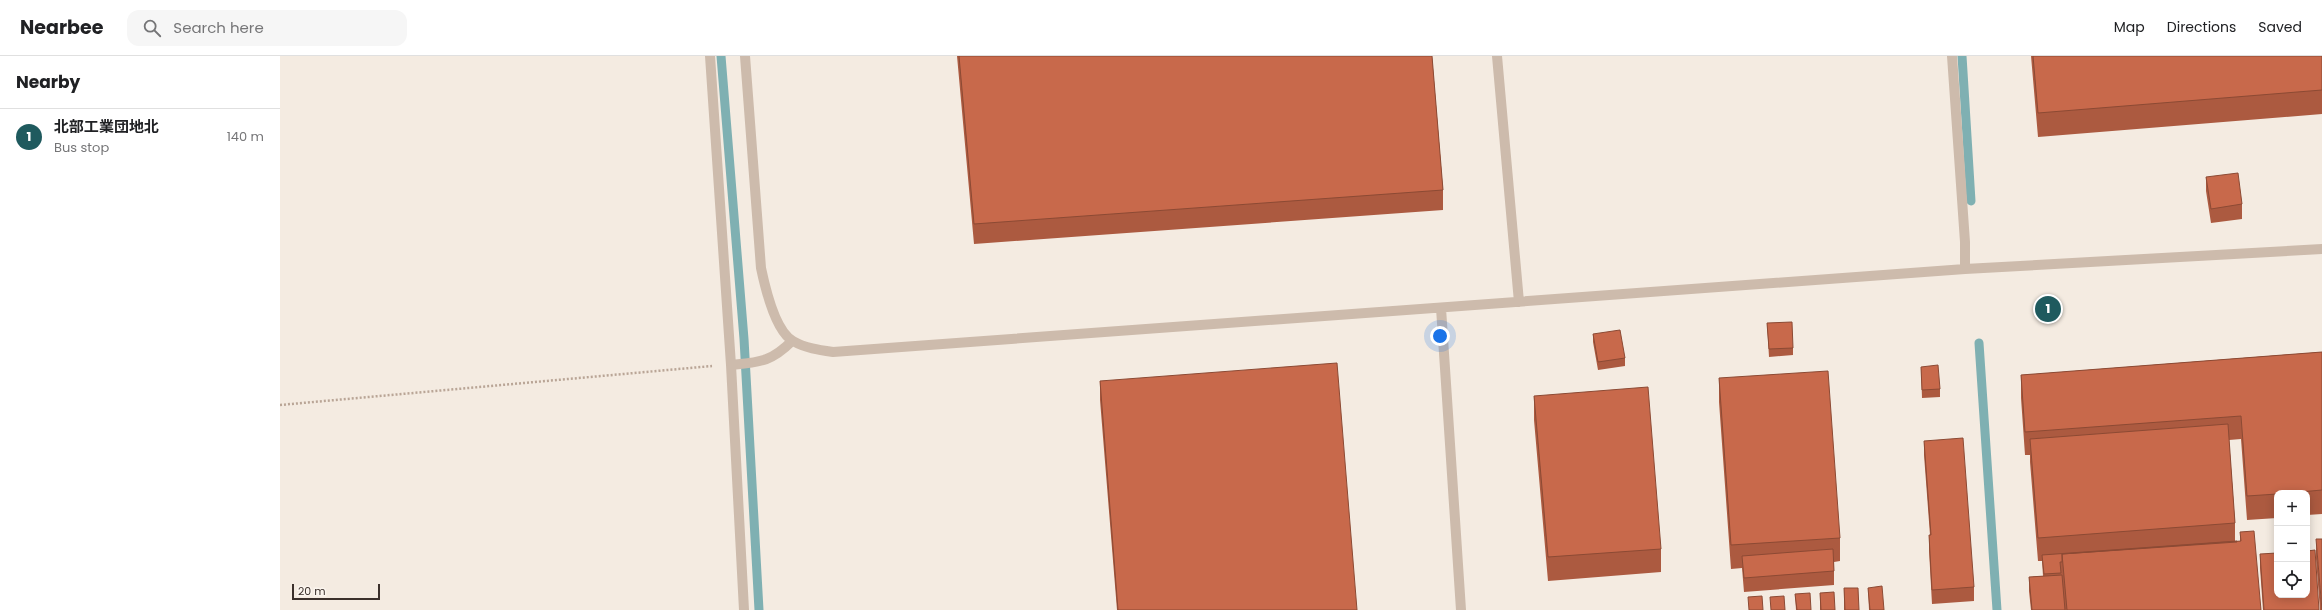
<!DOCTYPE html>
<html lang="en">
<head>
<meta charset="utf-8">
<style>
  body { margin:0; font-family:Poppins,"Noto Sans JP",sans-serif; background:#f6f6f6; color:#202124 }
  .controls { position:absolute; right:12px; bottom:12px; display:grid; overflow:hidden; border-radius:8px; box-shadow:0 2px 10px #0003 }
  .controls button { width:36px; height:36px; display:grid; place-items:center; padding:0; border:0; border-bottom:1px solid #e0e0e0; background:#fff; color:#202124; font:20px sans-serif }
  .scale { position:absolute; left:12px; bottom:10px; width:88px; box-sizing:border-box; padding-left:4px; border:2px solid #3b302b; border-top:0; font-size:11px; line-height:14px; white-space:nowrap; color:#3b302b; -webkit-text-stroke:3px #fbf5ee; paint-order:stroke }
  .you { position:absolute; left:1160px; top:280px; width:14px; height:14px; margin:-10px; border:3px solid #fff; border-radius:50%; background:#1a73e8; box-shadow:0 0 0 6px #1a73e833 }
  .badge { display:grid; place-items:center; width:26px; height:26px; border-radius:50%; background:#1f5a5e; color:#fff; font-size:13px; font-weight:700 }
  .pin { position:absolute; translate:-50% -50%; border:2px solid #fff; box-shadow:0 1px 4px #0006 }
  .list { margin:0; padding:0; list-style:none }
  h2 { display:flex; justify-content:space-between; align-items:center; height:52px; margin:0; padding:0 16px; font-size:17px }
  h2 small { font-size:13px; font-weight:400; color:#757577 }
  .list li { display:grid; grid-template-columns:26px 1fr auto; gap:12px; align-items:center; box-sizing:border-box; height:56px; padding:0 16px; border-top:1px solid #e0e0e0 }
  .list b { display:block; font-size:15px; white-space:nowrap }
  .list p { margin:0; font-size:13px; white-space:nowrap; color:#757577 }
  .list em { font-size:13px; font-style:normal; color:#757577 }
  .icon { flex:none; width:22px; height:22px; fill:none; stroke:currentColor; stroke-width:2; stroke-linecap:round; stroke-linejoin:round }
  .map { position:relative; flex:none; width:2042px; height:554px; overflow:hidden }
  header { display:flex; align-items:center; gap:24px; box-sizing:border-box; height:56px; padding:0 20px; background:#fff; border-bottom:1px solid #e0e0e0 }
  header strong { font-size:19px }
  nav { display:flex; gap:22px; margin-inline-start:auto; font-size:14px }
  .search { width:280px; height:36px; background:#f6f6f6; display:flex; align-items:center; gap:10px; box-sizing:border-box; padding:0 14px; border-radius:12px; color:#757577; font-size:15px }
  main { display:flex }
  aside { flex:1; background:#fff }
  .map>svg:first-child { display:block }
</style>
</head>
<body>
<header>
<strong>Nearbee</strong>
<div class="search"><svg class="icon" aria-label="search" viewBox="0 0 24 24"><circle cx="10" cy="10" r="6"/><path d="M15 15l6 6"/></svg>Search here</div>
<nav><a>Map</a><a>Directions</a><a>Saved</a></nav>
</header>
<main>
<aside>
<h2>Nearby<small></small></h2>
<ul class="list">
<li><span class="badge">1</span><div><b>北部工業団地北</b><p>Bus stop</p></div><em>140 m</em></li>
</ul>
</aside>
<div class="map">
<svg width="2042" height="554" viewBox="0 0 2042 554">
  <rect width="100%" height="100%" fill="#f4ebe1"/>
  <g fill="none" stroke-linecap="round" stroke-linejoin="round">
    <path stroke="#7fb0b2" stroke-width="9" d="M441,0L464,283L479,554
      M1682,0L1691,145
      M1699,287L1717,554"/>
    <path stroke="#b9a596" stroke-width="2.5" stroke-dasharray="2 2" stroke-linecap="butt" d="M0,349L432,310"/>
    <path stroke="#cdbbac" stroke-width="10" d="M430,0L451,309L464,554
      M465,0L481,212C485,231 495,275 513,285C525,292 539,294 553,296L1685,213L2042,193
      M1217,0L1239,246
      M1672,0L1685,186V213
      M1161,252L1181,554
      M451,309C480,306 491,306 512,285"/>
  </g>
  <path fill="#ac5a40" d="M677,0H1152L1163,134V154L694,188Z
    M1751,0H2042V58L1758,81Z
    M1926,121L1962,148V163L1931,167L1926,135Z
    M1487,267L1513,292V299L1489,301Z
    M1313,278L1345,302V310L1318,314L1313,286Z
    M2042,296V458L2027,459V437H1997V462L1967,464L1961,383L1949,384L1955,467V485L1957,486L1960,485V476L1981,554H1785L1782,520L1785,554H1751L1749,535V521L1763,520L1762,505H1758L1750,406V399H1745L1741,342V319Z
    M1641,311L1660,333V341L1642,342Z
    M1439,322L1560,482V505L1554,506V529L1464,536L1462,512L1451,513L1439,346Z
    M820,325L1077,554H837L820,344Z
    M1254,340L1381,493V516L1268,525L1254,364Z
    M1644,385L1694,531V545L1652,548L1649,494V479H1650L1644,399Z
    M2036,483L2042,554H2040L2036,503Z
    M1980,498L2039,554H1983L1980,512Z
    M1564,532L1579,554H1564Z
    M1588,532L1604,554H1589Z
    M1540,537L1555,554H1540Z
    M1515,538L1531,554H1516Z"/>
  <path fill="#c8694b" stroke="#8c4a34" d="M679,0H1152L1163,134L694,168Z
    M1753,0H2042V34L1758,57Z
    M1958,117L1962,148L1931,153L1926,121Z
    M1512,266L1513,292L1489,293L1487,267Z
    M1340,274L1345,302L1318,306L1313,278Z
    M2042,296V434L2009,437H1997V438L1967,440L1961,360L1745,376L1741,319Z
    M1057,307L1077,554H838L820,325Z
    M1658,309L1660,333L1642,334L1641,311Z
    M1548,315L1560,482L1451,489L1439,322Z
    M1368,331L1381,493L1268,501L1254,340Z
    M1948,368L1955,467L1758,482L1750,383Z
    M1683,382L1694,531L1652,534L1649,479H1651L1644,385Z
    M1974,475L1981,554H1787L1782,498L1961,485L1960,476Z
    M2036,483H2042V554Z
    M1957,485V486L1782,498V506H1780L1781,517L1764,518L1762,499Z
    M1553,493L1554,515L1464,522L1462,500Z
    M2035,494L2039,554H1984L1980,498L1997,497V539H2027V495Z
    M1782,519L1785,554H1752L1749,521Z
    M1602,530L1604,554H1590L1588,532Z
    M1564,532H1578L1579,554H1565Z
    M1554,536L1555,554H1541L1540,537Z
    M1530,537L1531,554H1517L1515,538Z
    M1482,540L1483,554H1469L1468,541Z
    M1504,540L1505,554H1491L1490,541Z"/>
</svg>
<div class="controls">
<button>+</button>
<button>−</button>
<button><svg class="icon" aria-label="locate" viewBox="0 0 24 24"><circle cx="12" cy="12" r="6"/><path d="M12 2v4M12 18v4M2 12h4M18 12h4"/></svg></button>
</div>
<div class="scale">20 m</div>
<div class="you"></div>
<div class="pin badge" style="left:1768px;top:253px">1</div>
</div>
</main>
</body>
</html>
